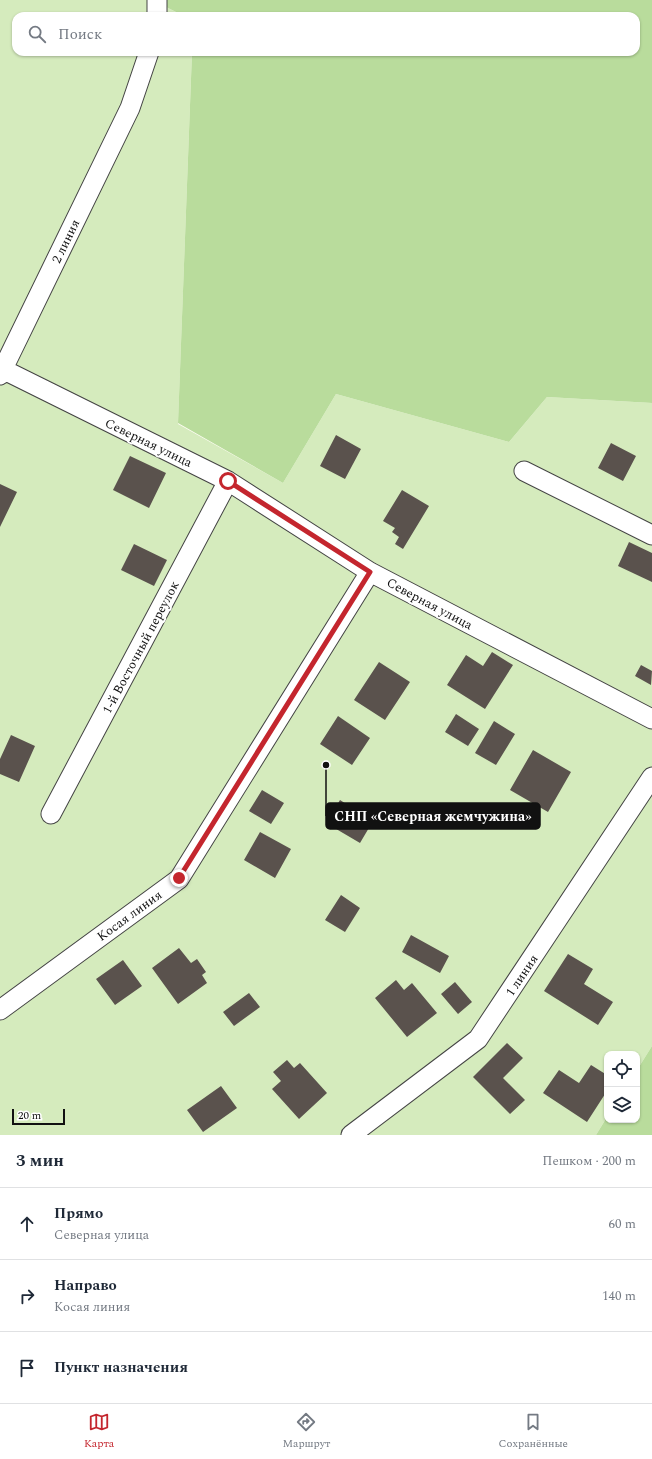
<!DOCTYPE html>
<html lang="ru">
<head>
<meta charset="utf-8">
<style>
  body { margin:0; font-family:Spectral,serif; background:#f2f2f3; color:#1f2937 }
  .controls { position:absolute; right:12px; bottom:12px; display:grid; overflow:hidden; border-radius:8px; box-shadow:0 1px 3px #0004 }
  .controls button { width:36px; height:36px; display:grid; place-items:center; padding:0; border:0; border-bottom:1px solid #e0e1e3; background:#fff; color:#1f2937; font:20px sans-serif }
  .scale { position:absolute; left:12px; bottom:10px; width:53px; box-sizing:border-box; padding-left:4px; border:2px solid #111; border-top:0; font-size:11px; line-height:14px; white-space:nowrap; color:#111; -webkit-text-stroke:3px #fff; paint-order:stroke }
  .stop { position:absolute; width:12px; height:12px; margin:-9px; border:3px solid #c4262e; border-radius:50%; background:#fff }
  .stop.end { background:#c4262e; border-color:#fff; box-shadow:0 1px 4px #0008 }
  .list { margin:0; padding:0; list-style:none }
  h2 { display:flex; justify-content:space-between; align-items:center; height:52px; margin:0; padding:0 16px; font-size:17px }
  h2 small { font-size:13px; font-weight:400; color:#747a83 }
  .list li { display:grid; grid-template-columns:26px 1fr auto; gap:12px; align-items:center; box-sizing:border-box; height:72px; padding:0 16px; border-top:1px solid #e0e1e3 }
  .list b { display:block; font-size:15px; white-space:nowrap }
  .list p { margin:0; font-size:13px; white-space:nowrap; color:#747a83 }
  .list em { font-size:13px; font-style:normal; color:#747a83 }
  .icon { flex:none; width:22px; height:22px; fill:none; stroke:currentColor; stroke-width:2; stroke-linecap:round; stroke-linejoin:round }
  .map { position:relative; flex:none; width:652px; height:1135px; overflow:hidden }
  .search { position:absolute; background:#fff; box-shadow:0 1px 3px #0004; left:12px; right:12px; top:12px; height:44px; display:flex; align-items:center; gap:10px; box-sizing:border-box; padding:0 14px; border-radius:12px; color:#747a83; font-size:15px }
  .sheet { height:268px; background:#fff }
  nav { display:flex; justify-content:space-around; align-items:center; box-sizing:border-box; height:56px; border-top:1px solid #e0e1e3; background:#fff; font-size:11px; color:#747a83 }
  nav a { display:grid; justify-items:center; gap:2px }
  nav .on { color:#c4262e }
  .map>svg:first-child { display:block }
</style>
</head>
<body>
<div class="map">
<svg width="652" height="1135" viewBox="0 0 652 1135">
  <rect width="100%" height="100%" fill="#fffdf5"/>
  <path fill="#d5ebbd" d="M0,0H152L184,16H16V52H192L178,424L283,483L336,394L509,442L547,397L652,403V1046L637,1070V1054H607V1117L596,1135H0Z"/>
  <path fill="#b9dc9c" d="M152,0H652V403L547,397L509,442L336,394L283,483L178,423L192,52H636V16H184Z
    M652,1046V1135H596L607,1117V1120H637V1070Z"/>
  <path fill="#5a524d" d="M336,435L361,449L345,479L320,466Z
    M611,443L636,456L623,481L598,468Z
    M130,456L166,473L149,508L113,490Z
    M0,484L17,492L0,527Z
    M402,490L429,506L403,549L395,544L399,537L392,532L395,528L383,521Z
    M629,542L652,553V582L618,566Z
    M134,544L167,560L154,586L121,570Z
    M492,652L513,665L485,709L447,685L466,655L483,666Z
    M379,662L410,682L385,720L354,700Z
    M641,665L652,671L651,685L635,676Z
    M456,714L479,729L468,746L445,732Z
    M338,716L370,738L352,765L320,744Z
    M494,721L515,734L496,765L475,753Z
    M11,735L35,746L19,782L0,774V759Z
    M533,750L571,772L548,812L510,790Z
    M262,790L284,803L271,824L249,811Z
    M340,800L373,821L360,843L326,823Z
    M260,832L291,849L275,878L244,860Z
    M341,895L360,908L345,932L325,920Z
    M411,935L449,956L440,973L402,952Z
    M179,948L191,963L197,959L206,972L202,975L207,983L178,1004L152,968Z
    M568,954L593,969L584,984L613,1002L598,1025L544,991Z
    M123,960L142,986L115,1005L96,979Z
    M396,980L404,990L412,983L437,1013L407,1037L375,998Z
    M455,982L472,1002L458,1014L441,994Z
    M249,993L260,1007L234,1026L223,1012Z
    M507,1043L523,1058L503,1078L525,1100L510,1114L473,1077Z
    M287,1060L294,1068L300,1063L327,1093L299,1119L272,1089L281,1081L273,1072Z
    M591,1065L607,1075V1091L587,1122L543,1093L559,1070L579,1083Z
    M221,1086L237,1108L203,1132L187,1110Z"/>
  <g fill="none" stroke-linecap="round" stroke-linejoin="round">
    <defs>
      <path id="minor" d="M157,16V0
        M0,368L228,481L370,572L652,719
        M0,375L130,108L149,52
        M524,471L652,535
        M51,814L228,481
        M0,1010L179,879L370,572
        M351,1135L478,1039L652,777"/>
    </defs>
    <use href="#minor" stroke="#444" stroke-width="21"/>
    <use href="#minor" stroke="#fff" stroke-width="19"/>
  </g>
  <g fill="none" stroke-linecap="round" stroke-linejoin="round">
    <path stroke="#c4262e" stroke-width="5" d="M179,878L370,572L228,481"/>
  </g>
  <g text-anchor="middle" stroke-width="4" stroke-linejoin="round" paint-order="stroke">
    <g font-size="13" fill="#111" stroke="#fff">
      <text transform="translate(65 241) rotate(-64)" y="5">2 линия</text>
      <text transform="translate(149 442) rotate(26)" y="5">Северная улица</text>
      <text transform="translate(430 603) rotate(28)" y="5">Северная улица</text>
      <text transform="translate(140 647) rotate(-62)" y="5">1-й Восточный переулок</text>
      <text transform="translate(129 915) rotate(-36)" y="5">Косая линия</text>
      <text transform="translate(521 975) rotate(-56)" y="5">1 линия</text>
    </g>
  </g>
  <path fill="none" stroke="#111" stroke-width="1.5" d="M326 765L326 816"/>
  <circle fill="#111" stroke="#fff" stroke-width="1.5" cx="326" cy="765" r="4"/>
  <rect fill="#111" stroke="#111" stroke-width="1.5" x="326" y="803" width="214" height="26" rx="4"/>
  <g font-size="14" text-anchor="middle" font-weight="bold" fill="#fff">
    <text x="433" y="821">СНП «Северная жемчужина»</text>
  </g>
</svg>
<div class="controls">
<button><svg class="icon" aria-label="locate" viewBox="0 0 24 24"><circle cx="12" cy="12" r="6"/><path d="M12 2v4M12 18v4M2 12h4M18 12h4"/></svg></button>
<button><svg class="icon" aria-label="layers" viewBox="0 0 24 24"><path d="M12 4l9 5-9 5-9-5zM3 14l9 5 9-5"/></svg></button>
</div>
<div class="scale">20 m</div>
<div class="stop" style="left:228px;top:481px"></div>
<div class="stop end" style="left:179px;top:878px"></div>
<div class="search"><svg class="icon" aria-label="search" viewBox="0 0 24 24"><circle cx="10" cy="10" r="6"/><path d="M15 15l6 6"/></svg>Поиск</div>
</div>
<section class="sheet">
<h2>3 мин<small>Пешком · 200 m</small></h2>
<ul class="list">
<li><svg class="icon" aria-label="ahead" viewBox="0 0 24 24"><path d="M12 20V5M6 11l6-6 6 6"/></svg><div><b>Прямо</b><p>Северная улица</p></div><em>60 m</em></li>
<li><svg class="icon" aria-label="right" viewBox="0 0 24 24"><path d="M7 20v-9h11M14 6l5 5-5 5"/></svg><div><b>Направо</b><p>Косая линия</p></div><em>140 m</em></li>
<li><svg class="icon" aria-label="arrive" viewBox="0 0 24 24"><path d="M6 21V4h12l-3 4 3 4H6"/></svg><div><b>Пункт назначения</b></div></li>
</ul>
</section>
<nav>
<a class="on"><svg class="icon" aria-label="map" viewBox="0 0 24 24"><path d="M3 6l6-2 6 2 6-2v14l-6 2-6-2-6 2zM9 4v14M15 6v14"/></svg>Карта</a>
<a><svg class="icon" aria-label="directions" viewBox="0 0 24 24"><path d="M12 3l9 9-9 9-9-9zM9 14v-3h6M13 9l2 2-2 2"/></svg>Маршрут</a>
<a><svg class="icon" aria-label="saved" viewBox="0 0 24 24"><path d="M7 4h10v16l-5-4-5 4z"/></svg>Сохранённые</a>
</nav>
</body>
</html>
